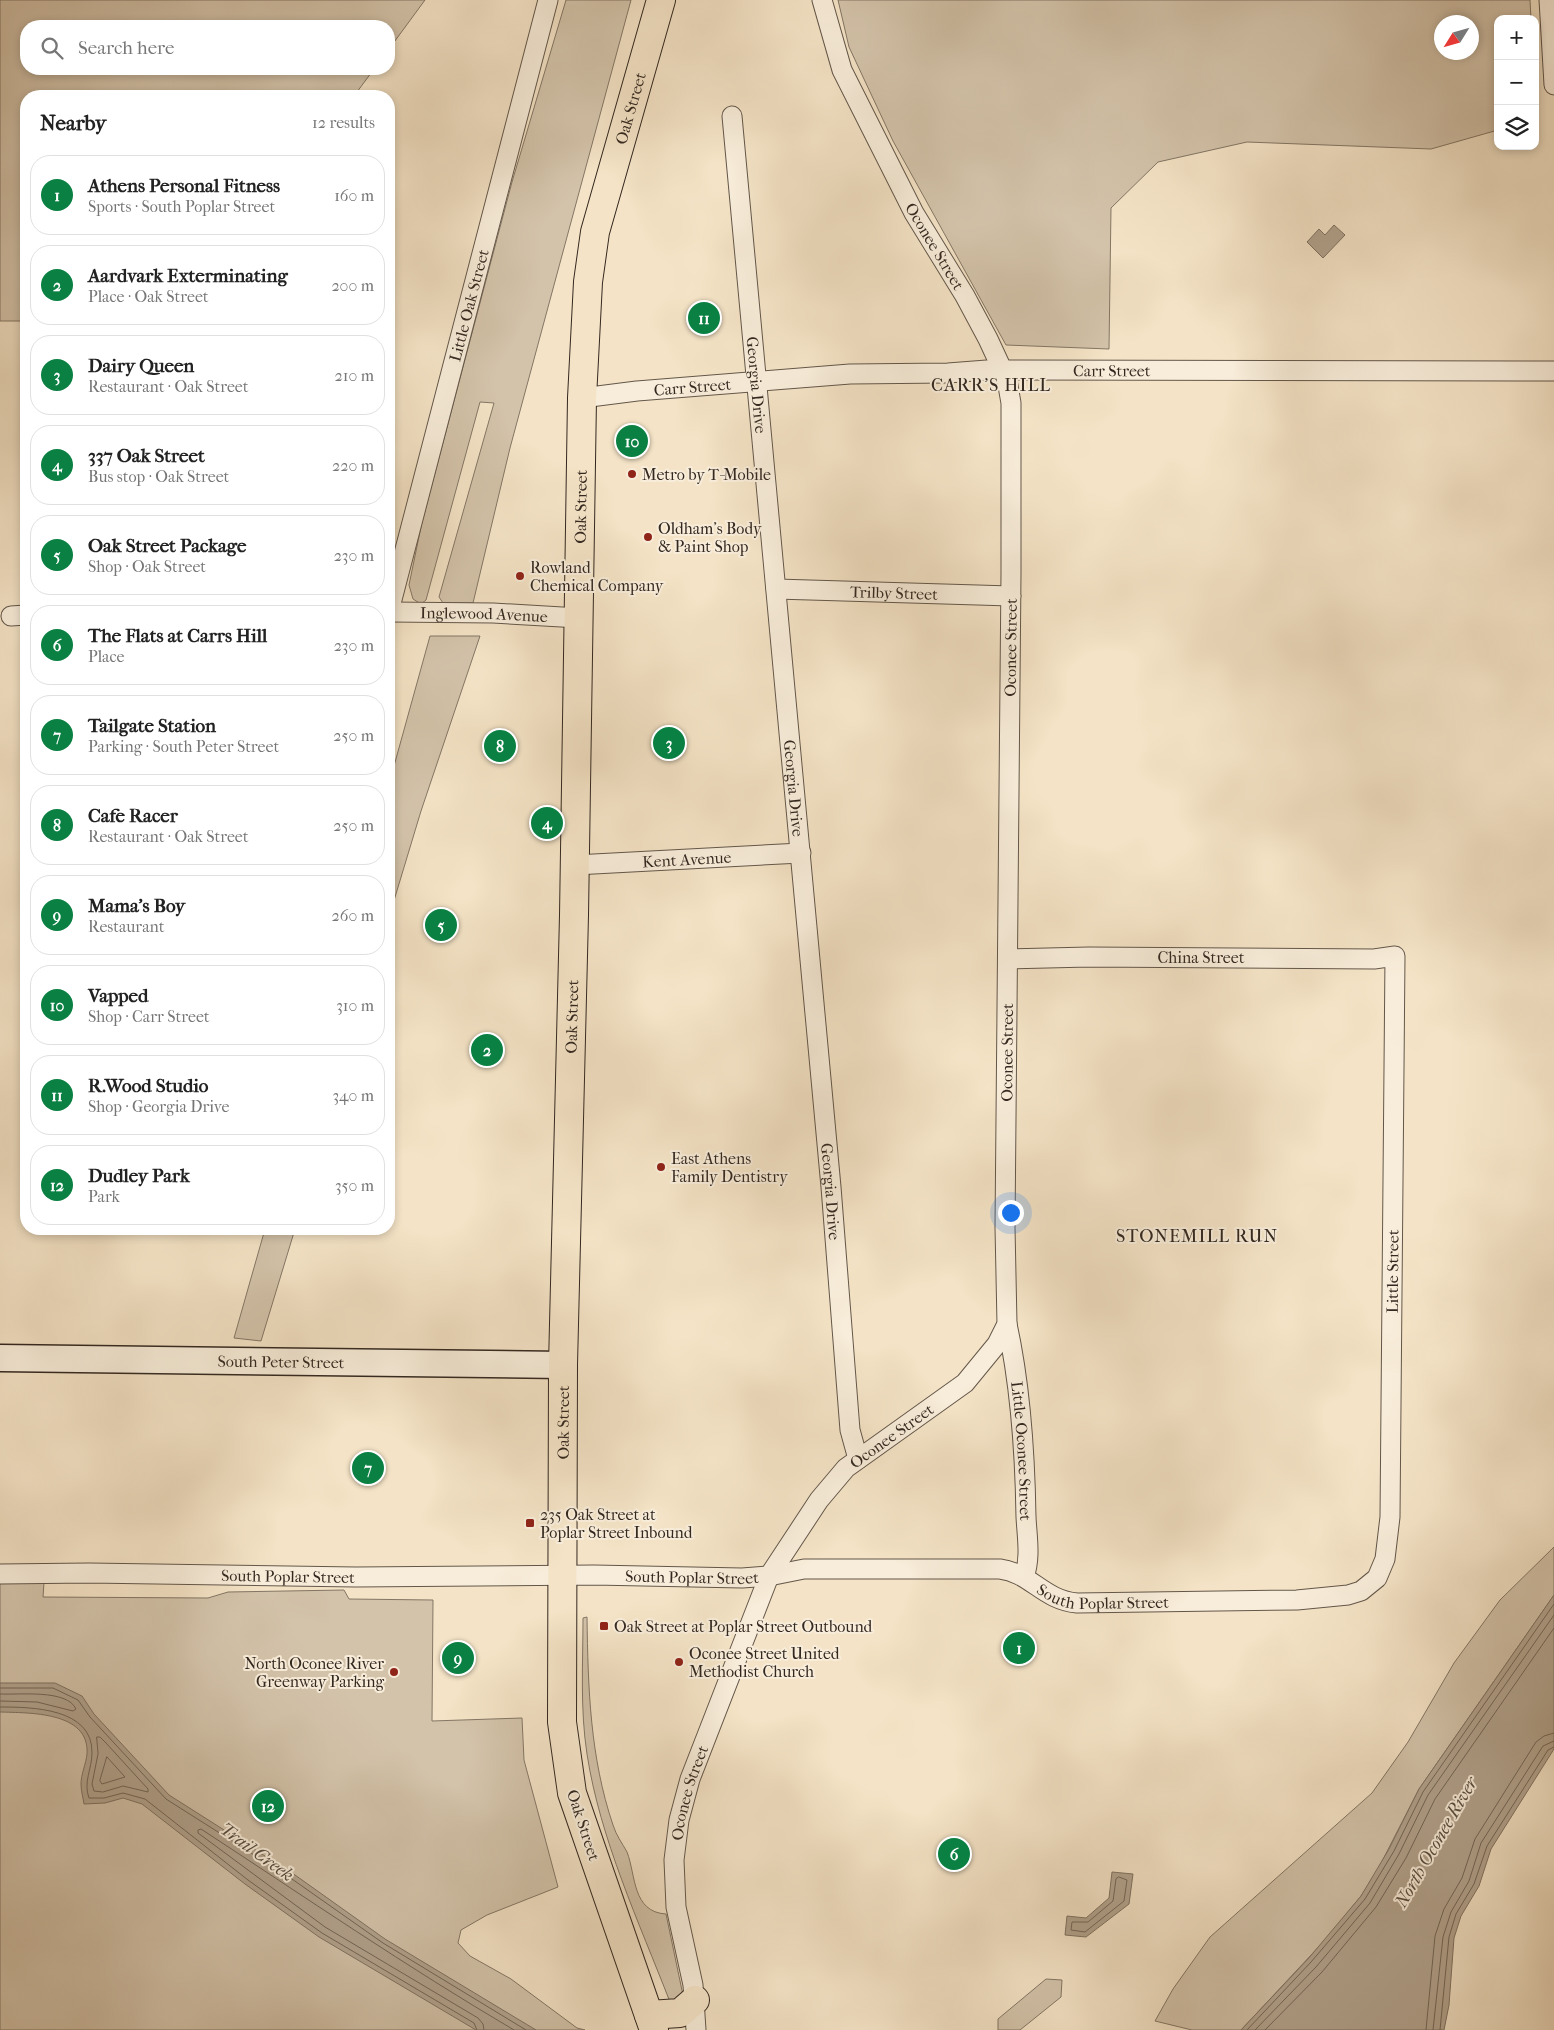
<!DOCTYPE html>
<html lang="en">
<head>
<meta charset="utf-8">
<style>
  body { margin:0; font-family:"IM FELL French Canon",serif; background:#f2f2f2; color:#222 }
  .controls { position:absolute; right:15px; top:15px; display:grid; overflow:hidden; border-radius:10px; box-shadow:0 2px 8px #0003 }
  .controls button { width:45px; height:45px; display:grid; place-items:center; padding:0; border:0; border-bottom:1px solid #e0e0e0; background:#fff; color:#222; font:25px sans-serif }
  .compass { position:absolute; left:1434px; top:15px; width:45px; height:45px; border-radius:50%; background:#fff; box-shadow:0 2px 8px #0003; rotate:233deg }
  .you { position:absolute; left:1010px; top:1212px; width:18px; height:18px; margin:-12px; border:4px solid #fff; border-radius:50%; background:#1a73e8; box-shadow:0 0 0 8px #1a73e833 }
  .badge { display:grid; place-items:center; width:32px; height:32px; border-radius:50%; background:#0b8043; color:#fff; font-size:16px; font-weight:700 }
  .pin { position:absolute; translate:-50% -50%; border:2px solid #fff; box-shadow:0 1px 5px #0006 }
  .list { margin:0; padding:0; list-style:none }
  h2 { display:flex; justify-content:space-between; align-items:center; height:65px; margin:0; padding:0 20px; font-size:21px }
  h2 small { font-size:16px; font-weight:400; color:#767676 }
  .list li { display:grid; grid-template-columns:32px 1fr auto; gap:15px; align-items:center; box-sizing:border-box; height:80px; margin:0 10px 10px; padding:0 10px; border:1px solid #e0e0e0; border-radius:20px }
  .list b { display:block; font-size:19px; white-space:nowrap }
  .list p { margin:0; font-size:16px; white-space:nowrap; color:#767676 }
  .list em { font-size:16px; font-style:normal; color:#767676 }
  .icon { flex:none; width:28px; height:28px; fill:none; stroke:currentColor; stroke-width:2; stroke-linecap:round; stroke-linejoin:round }
  .map { position:relative; flex:none; width:1554px; height:2030px; overflow:hidden }
  .search { position:absolute; background:#fff; box-shadow:0 2px 8px #0003; left:20px; top:20px; width:375px; height:55px; display:flex; align-items:center; gap:12px; box-sizing:border-box; padding:0 18px; border-radius:20px; color:#767676; font-size:19px }
  .panel { position:absolute; background:#fff; box-shadow:0 2px 8px #0003; left:20px; top:90px; width:375px; height:1145px; border-radius:20px }
  .map>svg:first-child { display:block }
</style>
</head>
<body>
<div class="map">
<svg width="1554" height="2030" viewBox="0 0 1554 2030">
  <rect width="100%" height="100%" fill="#f4e3c6"/>
  <filter id="stains"><feTurbulence type="fractalNoise" baseFrequency=".004" numOctaves="4"/><feColorMatrix values="0 0 0 0 .2 0 0 0 0 .09 0 0 0 0 .02 0 0 0 .5 -.17"/></filter>
  <radialGradient id="worn" r=".72"><stop offset=".6" stop-color="#630" stop-opacity="0"/><stop offset="1" stop-color="#630" stop-opacity=".3"/></radialGradient>
  <path fill="#d3c3aa" stroke="#837665" fill-rule="evenodd" d="M0,0H425L389,49V26H26V69H374L354,96H26V321H0Z
    M566,0H631L510,448L473,603H443L439,597L494,403L480,402L426,600L421,604L413,599L409,585L422,522L512,182Z
    M838,0H1530L1531,19H1498V130L1431,149L1247,142L1158,162L1111,208L1109,349L1006,345L893,141L849,47ZM1442,22H1472V52H1442Z
    M430,636H480L421,811L389,917V784Z
    M265,1229H295L261,1341L234,1338Z
    M1554,1547V1595L1419,1789L1376,1873L1361,1896L1326,1939L1241,2030H1192L1155,2021L1173,1989L1210,1937L1372,1793L1408,1742L1454,1663L1500,1600Z
    M44,1582L43,1597L208,1598L228,1592L344,1590L349,1599L433,1600L432,1721L522,1718L524,1760L558,1887L487,1915L461,1930L458,1943L470,1956L511,1979L577,2028L585,2030H0V1583Z
    M587,1617C588,1688 590,1757 613,1825C616,1835 622,1843 627,1852C636,1875 632,1912 666,1914L684,2000L670,2002C639,1922 600,1839 587,1754C580,1709 583,1663 583,1618Z
    M1046,1979L1062,1980L1061,1997L1020,2030H998V2019Z"/>
  <path fill="#b2a38e" stroke="#7f7262" d="M1334,225L1345,235L1323,258L1307,242L1319,229L1325,235Z
    M1554,1595V1749L1491,1849L1479,1886L1461,1916L1454,1938L1449,2005L1444,2030H1241L1308,1959L1361,1896L1389,1849L1419,1789Z
    M0,1683H55L82,1696L94,1714L169,1795L295,1875L385,1939L536,2030H476L319,1937L245,1884L142,1804L123,1798L105,1803L84,1804C83,1797 81,1791 81,1784C81,1774 86,1764 87,1754C90,1711 28,1713 0,1712Z
    M1112,1872L1133,1874L1129,1904L1086,1937L1065,1935L1067,1916L1086,1918L1109,1898Z"/>
  <g fill="none" stroke-linecap="round" stroke-linejoin="round">
    <path stroke="#726657" stroke-width="1" d="M0,1688H53L78,1700L90,1717L166,1799L292,1879L383,1943L526,2030
      M0,1694C19,1695 67,1689 76,1709L73,1711L37,1702L0,1701
      M0,1707C32,1707 93,1708 92,1753C92,1769 83,1782 89,1798H104L123,1793L145,1799L248,1880L322,1933L474,2023L477,2030
      M97,1737H100L106,1743L148,1789V1792L123,1786L103,1792L94,1791L92,1784L98,1754Z
      M107,1757L125,1777L102,1784L100,1781Z
      M1119,1877L1127,1880L1124,1901L1085,1932L1071,1930L1072,1922H1088L1113,1901L1116,1879Z
      M484,2030L483,2024L478,2018L325,1927L198,1833V1830L201,1829C305,1897 407,1967 514,2030
      M1247,2030L1311,1962L1365,1899L1394,1851L1423,1792L1554,1604
      M1255,2030L1316,1967L1370,1903L1399,1854L1428,1795L1554,1615
      M1265,2030L1322,1972L1376,1907L1406,1858L1435,1799L1554,1628
      M1426,2030L1435,1936L1444,1909L1462,1878L1475,1839L1536,1742L1544,1736L1554,1733
      M1433,2030L1443,1937L1451,1912L1469,1881L1481,1843L1543,1746L1554,1741
      M1440,2030L1449,1937L1456,1914L1474,1884L1487,1846L1548,1750L1554,1747"/>
    <defs>
      <g id="street">
        <path d="M1549,0L1554,85"/>
        <path id="s1" d="M732,116L831,1187L850,1430L858,1459"/>
        <path id="s2" d="M582,398L637,391L850,374L948,373L987,370L1554,371"/>
        <path id="s3" d="M776,589L1011,596"/>
        <path id="s4" d="M389,611L548,0"/>
        <path id="s5" d="M389,612L493,613L579,618"/>
        <path d="M11,616L26,615"/>
        <path id="s6" d="M575,865L801,853"/>
        <path id="s7" d="M1007,1324C1021,1388 1025,1452 1026,1517C1027,1537 1031,1558 1024,1577"/>
        <path id="s8" d="M0,1574L89,1573L356,1577L594,1575L742,1578L769,1576L804,1569H1000C1031,1573 1043,1600 1077,1603L1297,1600L1348,1595L1361,1591L1377,1578L1385,1559L1390,1517L1395,956L1374,959L1089,957L1008,959"/>
        <path id="s9" d="M696,2030L693,1985L676,1907L674,1860L679,1820L690,1779L769,1576L819,1500L846,1468L965,1383L997,1344L1007,1324L1005,1227L1011,573V403L1007,380L988,339L965,296L914,213L842,70L822,0"/>
      </g>
      <g id="secondary">
        <path id="s10" d="M0,1358L563,1365"/>
      </g>
      <g id="primary">
        <path d="M649,2015L680,2013L695,2000"/>
        <path id="s11" d="M654,2030L572,1793L562,1722L563,1365L574,915L582,398L588,282L595,232L661,0"/>
      </g>
    </defs>
    <use href="#street" stroke="#63574a" stroke-width="21"/>
    <use href="#secondary" stroke="#332820" stroke-width="29"/>
    <use href="#primary" stroke="#332820" stroke-width="30"/>
    <use href="#street" stroke="#f8edda" stroke-width="19"/>
    <use href="#secondary" stroke="#f8edda" stroke-width="26"/>
    <use href="#primary" stroke="#f4e3c6" stroke-width="28"/>
  </g>
  <g fill="#8f2418" stroke="#f8edda" stroke-width="2">
    <circle cx="632" cy="474" r="5"/>
    <circle cx="648" cy="537" r="5"/>
    <circle cx="520" cy="576" r="5"/>
    <circle cx="661" cy="1167" r="5"/>
    <rect x="525" y="1518" width="10" height="10" rx="2.5"/>
    <rect x="599" y="1621" width="10" height="10" rx="2.5"/>
    <circle cx="679" cy="1662" r="5"/>
    <circle cx="394" cy="1672" r="5"/>
  </g>
  <g text-anchor="middle" stroke-width="4" stroke-linejoin="round" paint-order="stroke">
    <g font-size="16" fill="#332820" stroke="#f8edda">
      <text dy="6" stroke="none"><textPath href="#s11" startOffset="1942">Oak Street</textPath></text>
      <text transform="translate(935 246) rotate(59)" y="6">Oconee Street</text>
      <text dy="6" stroke="none"><textPath href="#s4" startOffset="316">Little Oak Street</textPath></text>
      <text dy="6" stroke="none"><textPath href="#s2" startOffset="531">Carr Street</textPath></text>
      <text dy="6" stroke="none"><textPath href="#s1" startOffset="270">Georgia Drive</textPath></text>
      <text dy="6" stroke="none"><textPath href="#s2" startOffset="111">Carr Street</textPath></text>
      <text dy="6" stroke="none"><textPath href="#s11" startOffset="1538">Oak Street</textPath></text>
      <text dy="6" stroke="none"><textPath href="#s3" startOffset="118">Trilby Street</textPath></text>
      <text dy="6" stroke="none"><textPath href="#s5" startOffset="95">Inglewood Avenue</textPath></text>
      <text dy="6" stroke="none"><textPath href="#s9" startOffset="1501">Oconee Street</textPath></text>
      <text dy="6" stroke="none"><textPath href="#s1" startOffset="675">Georgia Drive</textPath></text>
      <text dy="6" stroke="none"><textPath href="#s6" startOffset="112">Kent Avenue</textPath></text>
      <text x="1201" y="963">China Street</text>
      <text dy="6" stroke="none"><textPath href="#s11" startOffset="1028">Oak Street</textPath></text>
      <text dy="6" stroke="none"><textPath href="#s9" startOffset="1096">Oconee Street</textPath></text>
      <text dy="6" stroke="none"><textPath href="#s1" startOffset="1080">Georgia Drive</textPath></text>
      <text dy="6" stroke="none"><textPath href="#s8" startOffset="1700">Little Street</textPath></text>
      <text dy="6" stroke="none"><textPath href="#s10" startOffset="281">South Peter Street</textPath></text>
      <text dy="6" stroke="none"><textPath href="#s11" startOffset="622">Oak Street</textPath></text>
      <text dy="6" stroke="none"><textPath href="#s9" startOffset="661">Oconee Street</textPath></text>
      <text dy="6" stroke="none"><textPath href="#s7" startOffset="128">Little Oconee Street</textPath></text>
      <text dy="6" stroke="none"><textPath href="#s8" startOffset="288">South Poplar Street</textPath></text>
      <text dy="6" stroke="none"><textPath href="#s8" startOffset="692">South Poplar Street</textPath></text>
      <text dy="6" stroke="none"><textPath href="#s8" startOffset="1111">South Poplar Street</textPath></text>
      <text dy="6" stroke="none"><textPath href="#s9" startOffset="241">Oconee Street</textPath></text>
      <text transform="translate(584 1825) rotate(72)" y="6">Oak Street</text>
    </g>
    <g font-size="16" fill="#332820" stroke="#f8edda" text-anchor="start">
      <text x="642" y="480">Metro by T-Mobile</text>
      <text x="658" y="534">Oldham's Body<tspan x="658" dy="18">&amp; Paint Shop</tspan></text>
      <text x="530" y="573">Rowland<tspan x="530" dy="18">Chemical Company</tspan></text>
      <text x="671" y="1164">East Athens<tspan x="671" dy="18">Family Dentistry</tspan></text>
      <text x="540" y="1520">235 Oak Street at<tspan x="540" dy="18">Poplar Street Inbound</tspan></text>
      <text x="614" y="1632">Oak Street at Poplar Street Outbound</text>
      <text x="689" y="1659">Oconee Street United<tspan x="689" dy="18">Methodist Church</tspan></text>
      <text x="384" y="1669" text-anchor="end">North Oconee River<tspan x="384" dy="18">Greenway Parking</tspan></text>
    </g>
    <g font-size="18" letter-spacing="1" fill="#332820" stroke="#f8edda">
      <text x="991" y="391">CARR'S HILL</text>
      <text x="1197" y="1242">STONEMILL RUN</text>
    </g>
    <g font-size="18" font-style="italic" fill="#594d41" stroke="#f8edda">
      <text transform="translate(1436 1842) rotate(-60)" y="6">North Oconee River</text>
      <text transform="translate(257 1852) rotate(36)" y="6">Trail Creek</text>
    </g>
  </g>
  <rect width="100%" height="100%" filter="url(#stains)"/>
  <rect width="100%" height="100%" fill="url(#worn)"/>
</svg>
<div class="controls">
<button>+</button>
<button>−</button>
<button><svg class="icon" aria-label="layers" viewBox="0 0 24 24"><path d="M12 4l9 5-9 5-9-5zM3 14l9 5 9-5"/></svg></button>
</div>
<svg class="compass" viewBox="-18 -18 36 36"><path d="M0-13l5 13h-10z" fill="#e53935"/><path d="M0 13l5-13h-10z" fill="#767676"/></svg>
<div class="you"></div>
<div class="pin badge" style="left:1019px;top:1648px">1</div>
<div class="pin badge" style="left:487px;top:1050px">2</div>
<div class="pin badge" style="left:669px;top:743px">3</div>
<div class="pin badge" style="left:547px;top:823px">4</div>
<div class="pin badge" style="left:441px;top:925px">5</div>
<div class="pin badge" style="left:954px;top:1854px">6</div>
<div class="pin badge" style="left:368px;top:1468px">7</div>
<div class="pin badge" style="left:500px;top:746px">8</div>
<div class="pin badge" style="left:458px;top:1658px">9</div>
<div class="pin badge" style="left:632px;top:441px">10</div>
<div class="pin badge" style="left:704px;top:318px">11</div>
<div class="pin badge" style="left:268px;top:1806px">12</div>
<div class="search"><svg class="icon" aria-label="search" viewBox="0 0 24 24"><circle cx="10" cy="10" r="6"/><path d="M15 15l6 6"/></svg>Search here</div>
<section class="panel">
<h2>Nearby<small>12 results</small></h2>
<ul class="list">
<li><span class="badge">1</span><div><b>Athens Personal Fitness</b><p>Sports · South Poplar Street</p></div><em>160 m</em></li>
<li><span class="badge">2</span><div><b>Aardvark Exterminating</b><p>Place · Oak Street</p></div><em>200 m</em></li>
<li><span class="badge">3</span><div><b>Dairy Queen</b><p>Restaurant · Oak Street</p></div><em>210 m</em></li>
<li><span class="badge">4</span><div><b>337 Oak Street</b><p>Bus stop · Oak Street</p></div><em>220 m</em></li>
<li><span class="badge">5</span><div><b>Oak Street Package</b><p>Shop · Oak Street</p></div><em>230 m</em></li>
<li><span class="badge">6</span><div><b>The Flats at Carrs Hill</b><p>Place</p></div><em>230 m</em></li>
<li><span class="badge">7</span><div><b>Tailgate Station</b><p>Parking · South Peter Street</p></div><em>250 m</em></li>
<li><span class="badge">8</span><div><b>Cafe Racer</b><p>Restaurant · Oak Street</p></div><em>250 m</em></li>
<li><span class="badge">9</span><div><b>Mama's Boy</b><p>Restaurant</p></div><em>260 m</em></li>
<li><span class="badge">10</span><div><b>Vapped</b><p>Shop · Carr Street</p></div><em>310 m</em></li>
<li><span class="badge">11</span><div><b>R.Wood Studio</b><p>Shop · Georgia Drive</p></div><em>340 m</em></li>
<li><span class="badge">12</span><div><b>Dudley Park</b><p>Park</p></div><em>350 m</em></li>
</ul>
</section>
</div>
</body>
</html>
